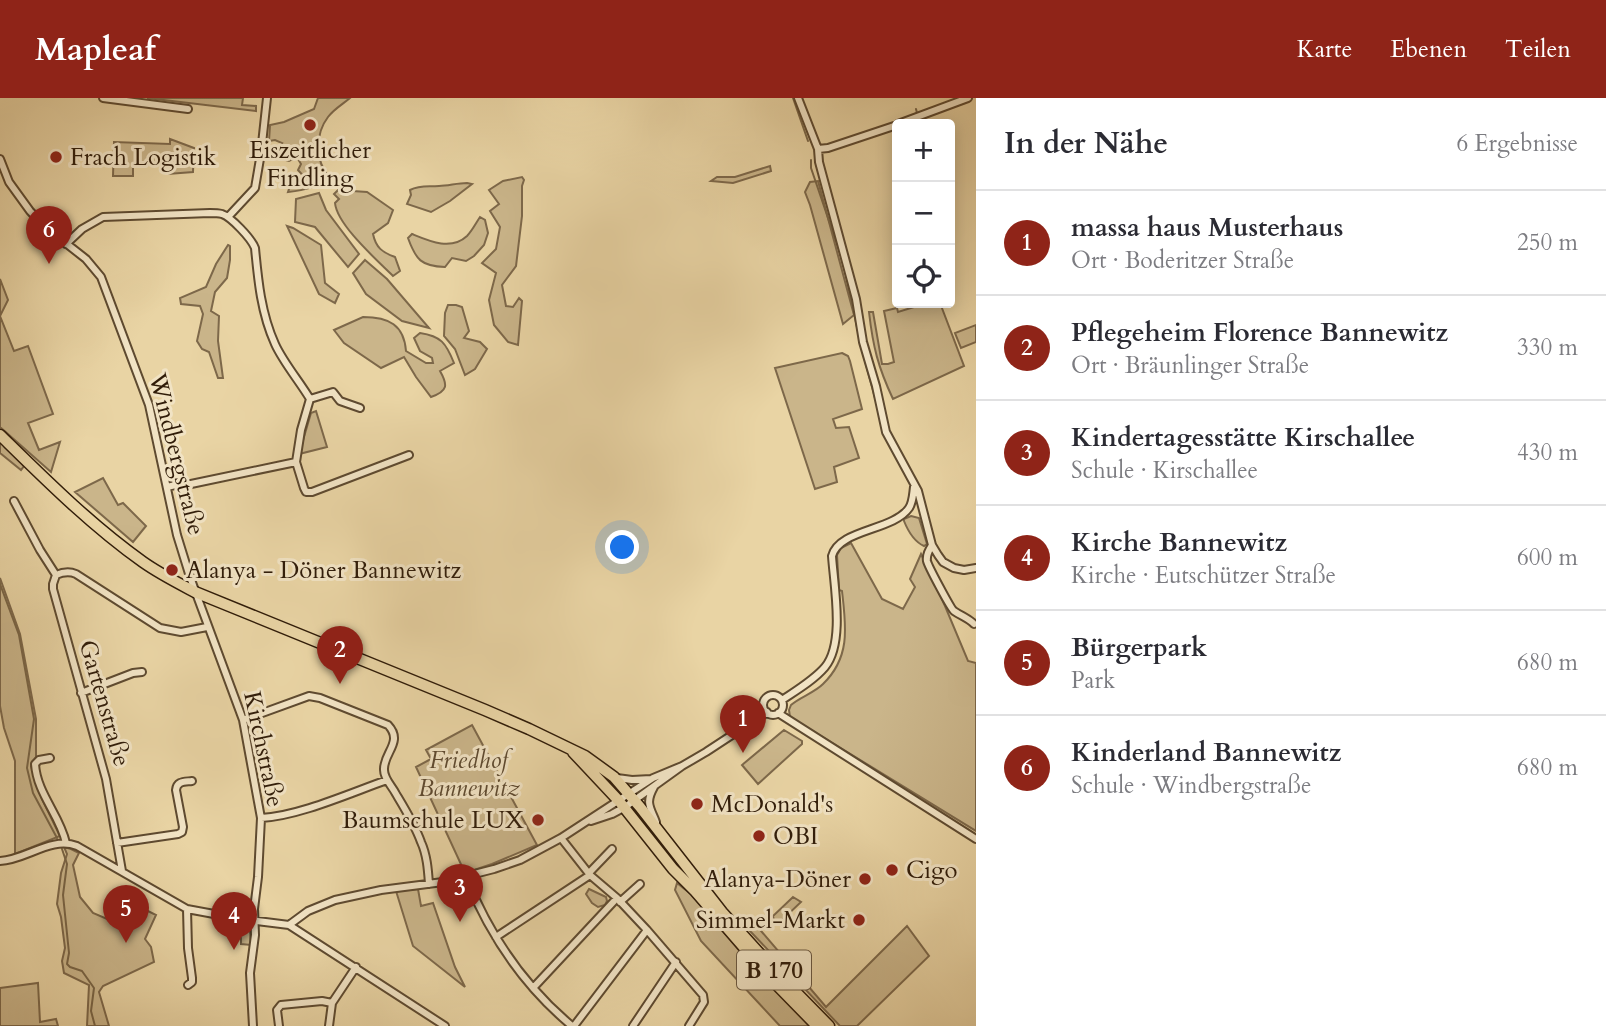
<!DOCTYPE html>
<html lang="de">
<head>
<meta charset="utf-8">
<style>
  body { margin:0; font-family:Cardo,serif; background:#f2f2f3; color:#2b2b33 }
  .controls { position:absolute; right:21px; top:21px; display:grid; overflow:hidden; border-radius:7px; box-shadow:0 4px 18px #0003 }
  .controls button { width:63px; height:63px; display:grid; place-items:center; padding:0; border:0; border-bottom:2px solid #e1e1e2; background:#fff; color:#2b2b33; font:35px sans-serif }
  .you { position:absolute; left:623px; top:450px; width:24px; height:24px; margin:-18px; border:5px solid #fff; border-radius:50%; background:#1a73e8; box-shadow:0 0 0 10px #1a73e833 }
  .badge { display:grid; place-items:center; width:46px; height:46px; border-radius:50%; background:#8f2418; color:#fff; font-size:23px; font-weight:700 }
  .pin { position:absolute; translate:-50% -58px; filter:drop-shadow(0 2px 4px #0008) }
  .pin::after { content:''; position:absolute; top:37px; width:24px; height:21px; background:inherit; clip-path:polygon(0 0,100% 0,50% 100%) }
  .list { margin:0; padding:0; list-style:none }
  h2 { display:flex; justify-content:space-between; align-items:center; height:91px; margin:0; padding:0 28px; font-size:30px }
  h2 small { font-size:23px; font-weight:400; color:#7c7c81 }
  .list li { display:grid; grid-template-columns:46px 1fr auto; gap:21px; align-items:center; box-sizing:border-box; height:105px; padding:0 28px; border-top:2px solid #e1e1e2 }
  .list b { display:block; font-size:26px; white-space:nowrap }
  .list p { margin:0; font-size:23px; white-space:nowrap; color:#7c7c81 }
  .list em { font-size:23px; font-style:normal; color:#7c7c81 }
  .icon { flex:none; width:38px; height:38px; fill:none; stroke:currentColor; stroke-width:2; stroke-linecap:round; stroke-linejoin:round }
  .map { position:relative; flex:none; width:976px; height:928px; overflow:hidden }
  header { display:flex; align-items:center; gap:42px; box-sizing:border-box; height:98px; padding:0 35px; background:#8f2418; color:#fff }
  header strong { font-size:33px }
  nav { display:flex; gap:38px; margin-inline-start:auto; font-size:24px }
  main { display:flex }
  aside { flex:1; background:#fff }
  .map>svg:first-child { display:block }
</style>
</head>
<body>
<header>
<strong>Mapleaf</strong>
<nav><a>Karte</a><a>Ebenen</a><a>Teilen</a></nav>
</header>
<main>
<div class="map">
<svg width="976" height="928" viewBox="0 0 976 928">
  <rect width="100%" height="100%" fill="#e9d4a4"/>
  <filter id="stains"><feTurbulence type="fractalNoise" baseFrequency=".00286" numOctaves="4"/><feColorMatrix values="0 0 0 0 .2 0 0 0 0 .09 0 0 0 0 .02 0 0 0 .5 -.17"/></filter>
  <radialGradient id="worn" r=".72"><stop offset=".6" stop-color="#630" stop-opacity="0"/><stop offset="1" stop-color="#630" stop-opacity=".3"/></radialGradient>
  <path fill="#cab58a" stroke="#7d684a" stroke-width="2" d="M147,0H243L242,7L256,8V13Z
    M318,0H350C343,6 334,11 328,19C315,36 315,63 329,79C317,90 304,92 288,94L290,88L304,87L306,81L298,72L301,66L295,56L293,61L289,63L282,61L279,48L282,45L275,42L269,43L270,27L284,24L314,11Z
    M170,41L194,50L193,74L168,76L167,66L133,67V78H113L114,44L170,46Z
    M770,68L771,73L733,85L711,83L717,79H735Z
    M522,79L524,82L522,88V118L516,168L502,187L506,208L513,209L519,200L522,203L518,247L508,244L494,227L489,202L496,175L482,165L496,151L500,129L490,113L499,106L489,92L503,83Z
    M818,83L854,217L843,226L810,107L805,94L810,84Z
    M467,85L472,86L450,103L431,114L407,106L411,97L410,92C420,87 428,89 439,88C448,88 457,85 467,85Z
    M338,92L367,94L393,112L388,125L373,136C376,150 382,154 395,159L400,173L393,178C377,162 337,127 335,105L339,101L334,96Z
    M319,95L326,112L359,156L348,169L315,129L295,124L296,101Z
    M480,119L485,122L488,135L484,147L474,158L466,163L452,160L445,169C421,168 416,162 408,140L412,136C429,143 451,153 467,138C472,133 476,125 480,119Z
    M287,128L293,130L321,147L325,185L339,196L335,205L319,196Z
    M228,147L230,148V162L227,180L215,194L211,213L219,218L218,243L223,280H218L209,254L202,251L197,243L203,216L200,208L181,206L180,200L206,189L216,166Z
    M365,162L387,181L429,230L402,223L366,196L353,175Z
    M0,181L8,202L0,218L14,253L28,248L53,316L28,325L39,352L60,344L51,374L0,329Z
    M927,205H940L964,268L893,301C878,269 873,249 869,214H873L882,266H888L894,264L884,213L897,210L898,214Z
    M448,207H456L462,209L469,233L464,240L480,244L487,251L475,271L465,277L455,251L444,238L445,215Z
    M363,219C389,219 404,227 406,253L426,265H433L432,260L420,253L414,240L420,235C441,238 446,245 454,265L440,273C448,287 448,293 431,299L416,279L404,259L381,270L344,245L334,232Z
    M976,227V244L961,250L955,235Z
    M842,255L848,258L850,263L862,311L833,321L836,330L849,329L859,360L834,369L837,384L815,391L775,270Z
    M316,313L327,349L299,356L311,315Z
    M0,343L24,368L21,372L0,355Z
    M103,380L118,407L123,405L146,428L133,444L75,394Z
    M911,418L919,420L927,446L924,448C915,444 908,433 904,423V421Z
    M851,445L882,501L903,511L915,489L910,481L921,456L945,508L968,563L976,565V733L790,619L789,612L791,607C800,599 814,595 823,586C851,559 846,528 842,493L839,492L837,457L841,450Z
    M0,480L20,536L36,621V659L31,668L42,701L60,738L15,756V663L4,630L0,608Z
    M472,627L537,747L492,766L465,775L416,669L431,661L426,652Z
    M784,632L802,643V646L758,686L742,667Z
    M64,749L71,751L79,755L73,767L80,799L93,815L107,821L119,819L128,803L156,817L145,841L151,849L154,864L103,888L99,894L109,928H87L89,887L64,875L62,863L65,850L61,819L57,806L61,775L67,756Z
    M677,785L692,797L738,851L810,928H780L701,843L675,792Z
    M418,791L421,808L433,805L455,869L465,889L413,848L396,793Z
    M589,791L606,799L607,803L605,807L598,809L592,805L586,796Z
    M793,799L801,804L780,824L774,823L773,818Z
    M236,826L246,829L250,833L251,847L241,846V840L234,839Z
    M756,827L826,909L907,828L929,858L857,928H840L750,833Z
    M38,885L40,924L56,921L58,928H0V890Z"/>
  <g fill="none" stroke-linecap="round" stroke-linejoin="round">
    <path stroke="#796546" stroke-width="2" d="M793,0L808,43
      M916,11L917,15
      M811,62V70L843,164L860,243
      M862,252L875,300
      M0,486L19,537L34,621L27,670L33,695L57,740
      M62,751L67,766L63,797L69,855L67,866L70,869L82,873L94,890L91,913L95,928"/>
    <defs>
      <path id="minor" d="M103,0L188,11
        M798,0L818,51L819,64L856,201L863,244L876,288L886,334L918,393L932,447L938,457L943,464L954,470L964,472L976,470
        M898,26L968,0
        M818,51L828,50L897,27
        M0,61L9,84L30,113L44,128L86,161L101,179L149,307L177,437L190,479L243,622L261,720L258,779L254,811L255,837L250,875L253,928
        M228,119L255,90L261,55L267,0
        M66,146L82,131L103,119L210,115C214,115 218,115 222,116C231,119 251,140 255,150C258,182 261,215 275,246C283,264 300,284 310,301L301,332L296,364L191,386H180L167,389
        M310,301L333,294L340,303L360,310
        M296,364L304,390L306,394H312L409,357
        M14,403L40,452L56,477
        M932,447C929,452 926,457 927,463C928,468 951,511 954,513C961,518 968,520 974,526
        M81,595L133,575L142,574
        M763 607a10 10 0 1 1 20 0a10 10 0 1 1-20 0Z
        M782,602C797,592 814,582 825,569C845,545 834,488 832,458C839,431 893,433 909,410C913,404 913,396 914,389
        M778,615L976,741
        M243,622L309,598L320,600L388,627C404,644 383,655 384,672C384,681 392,688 396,696C405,711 415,727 421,744C427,757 428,772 429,786
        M50,660L39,662L35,666C37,696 60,717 66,745
        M617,680L632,682L651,681
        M654,689C645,705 650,709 656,724
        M261,720C299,718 350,695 387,682
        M591,723L612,716L625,709L682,668L706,654L767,614
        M561,740L590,777L617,800L647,832L703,897L704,904L689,928
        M117,745L178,736L182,734L183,729L176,692C177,683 184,684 192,683
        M0,763C26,762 51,738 77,748L187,811L241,821L289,827L445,928
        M122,773L106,681L53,491V486L56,477C63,474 69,473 76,476L160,530L181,534L207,529
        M589,775L612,751
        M466,779C489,836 524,888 572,928
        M620,804L640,786
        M187,811L188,850L192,880V884L188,887
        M289,827L308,813L335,802L381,792L443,784L494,771L520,762L561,740L653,680L682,668
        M496,839L590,777
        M533,890L617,800
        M279,928L277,912L281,907L322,903L332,905
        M329,928L332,905L356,869
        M574,928L647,832
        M633,928L676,864"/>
      <path id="primary" d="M0,337C46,382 91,427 143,464C160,476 178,485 195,494L485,612L529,631L585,658L614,679L640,709L722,814L780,878L829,928
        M573,654L619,703L673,771L695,793L775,885L817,928"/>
    </defs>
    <use href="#minor" stroke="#5e4a30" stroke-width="10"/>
    <use href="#primary" stroke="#301c09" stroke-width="13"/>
    <use href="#minor" stroke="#f1e3c4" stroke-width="6"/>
    <use href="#primary" stroke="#e9d4a4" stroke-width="10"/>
  </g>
  <g fill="#8f2418" stroke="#f1e3c4" stroke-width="2.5">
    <circle cx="310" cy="27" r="7"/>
    <circle cx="56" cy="59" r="7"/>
    <circle cx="172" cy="472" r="7"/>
    <circle cx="697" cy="706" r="7"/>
    <circle cx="538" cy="722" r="7"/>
    <circle cx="759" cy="738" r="7"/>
    <circle cx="892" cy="772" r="7"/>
    <circle cx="865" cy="781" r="7"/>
    <circle cx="859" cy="822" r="7"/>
  </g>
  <g text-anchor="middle" stroke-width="6" stroke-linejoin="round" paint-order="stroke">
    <rect fill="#f1e3c4" stroke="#6a5841" stroke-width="2" x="737" y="852.5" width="74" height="39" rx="5"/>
    <g font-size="23" font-weight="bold" fill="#301c09">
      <text x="774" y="880">B 170</text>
    </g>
    <g font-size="24" fill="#301c09" stroke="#f1e3c4" text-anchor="start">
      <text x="310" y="60" text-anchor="middle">Eiszeitlicher<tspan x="310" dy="28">Findling</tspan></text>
      <text x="70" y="67">Frach Logistik</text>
      <text x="186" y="480">Alanya - Döner Bannewitz</text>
      <text x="711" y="714">McDonald's</text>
      <text x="524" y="730" text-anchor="end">Baumschule LUX</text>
      <text x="773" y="746">OBI</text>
      <text x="906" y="780">Cigo</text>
      <text x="851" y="789" text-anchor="end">Alanya-Döner</text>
      <text x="845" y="830" text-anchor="end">Simmel-Markt</text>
    </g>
    <g font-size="24" fill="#301c09" stroke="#f1e3c4">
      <text transform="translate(177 356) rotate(76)" y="8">Windbergstraße</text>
      <text transform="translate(105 605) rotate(74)" y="8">Gartenstraße</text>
      <text transform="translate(264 651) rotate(78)" y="8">Kirchstraße</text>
    </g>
    <g font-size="24" font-style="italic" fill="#5e4a30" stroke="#f1e3c4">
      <text x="469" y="670">Friedhof<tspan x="469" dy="28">Bannewitz</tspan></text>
    </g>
  </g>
  <rect width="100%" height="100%" filter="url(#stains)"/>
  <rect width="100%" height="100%" fill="url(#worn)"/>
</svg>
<div class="controls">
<button>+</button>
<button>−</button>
<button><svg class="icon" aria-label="locate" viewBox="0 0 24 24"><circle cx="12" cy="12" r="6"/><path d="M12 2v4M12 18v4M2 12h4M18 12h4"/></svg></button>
</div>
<div class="you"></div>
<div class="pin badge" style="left:743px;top:655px">1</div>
<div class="pin badge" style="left:340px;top:586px">2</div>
<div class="pin badge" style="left:460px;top:824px">3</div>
<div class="pin badge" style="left:234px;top:852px">4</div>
<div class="pin badge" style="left:126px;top:845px">5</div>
<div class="pin badge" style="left:49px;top:166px">6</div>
</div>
<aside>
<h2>In der Nähe<small>6 Ergebnisse</small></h2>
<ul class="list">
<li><span class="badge">1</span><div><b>massa haus Musterhaus</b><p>Ort · Boderitzer Straße</p></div><em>250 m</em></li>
<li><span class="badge">2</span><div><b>Pflegeheim Florence Bannewitz</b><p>Ort · Bräunlinger Straße</p></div><em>330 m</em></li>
<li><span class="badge">3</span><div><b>Kindertagesstätte Kirschallee</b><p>Schule · Kirschallee</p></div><em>430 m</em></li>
<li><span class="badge">4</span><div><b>Kirche Bannewitz</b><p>Kirche · Eutschützer Straße</p></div><em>600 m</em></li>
<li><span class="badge">5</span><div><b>Bürgerpark</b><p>Park</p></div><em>680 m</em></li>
<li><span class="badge">6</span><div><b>Kinderland Bannewitz</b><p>Schule · Windbergstraße</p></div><em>680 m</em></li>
</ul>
</aside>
</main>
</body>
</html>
